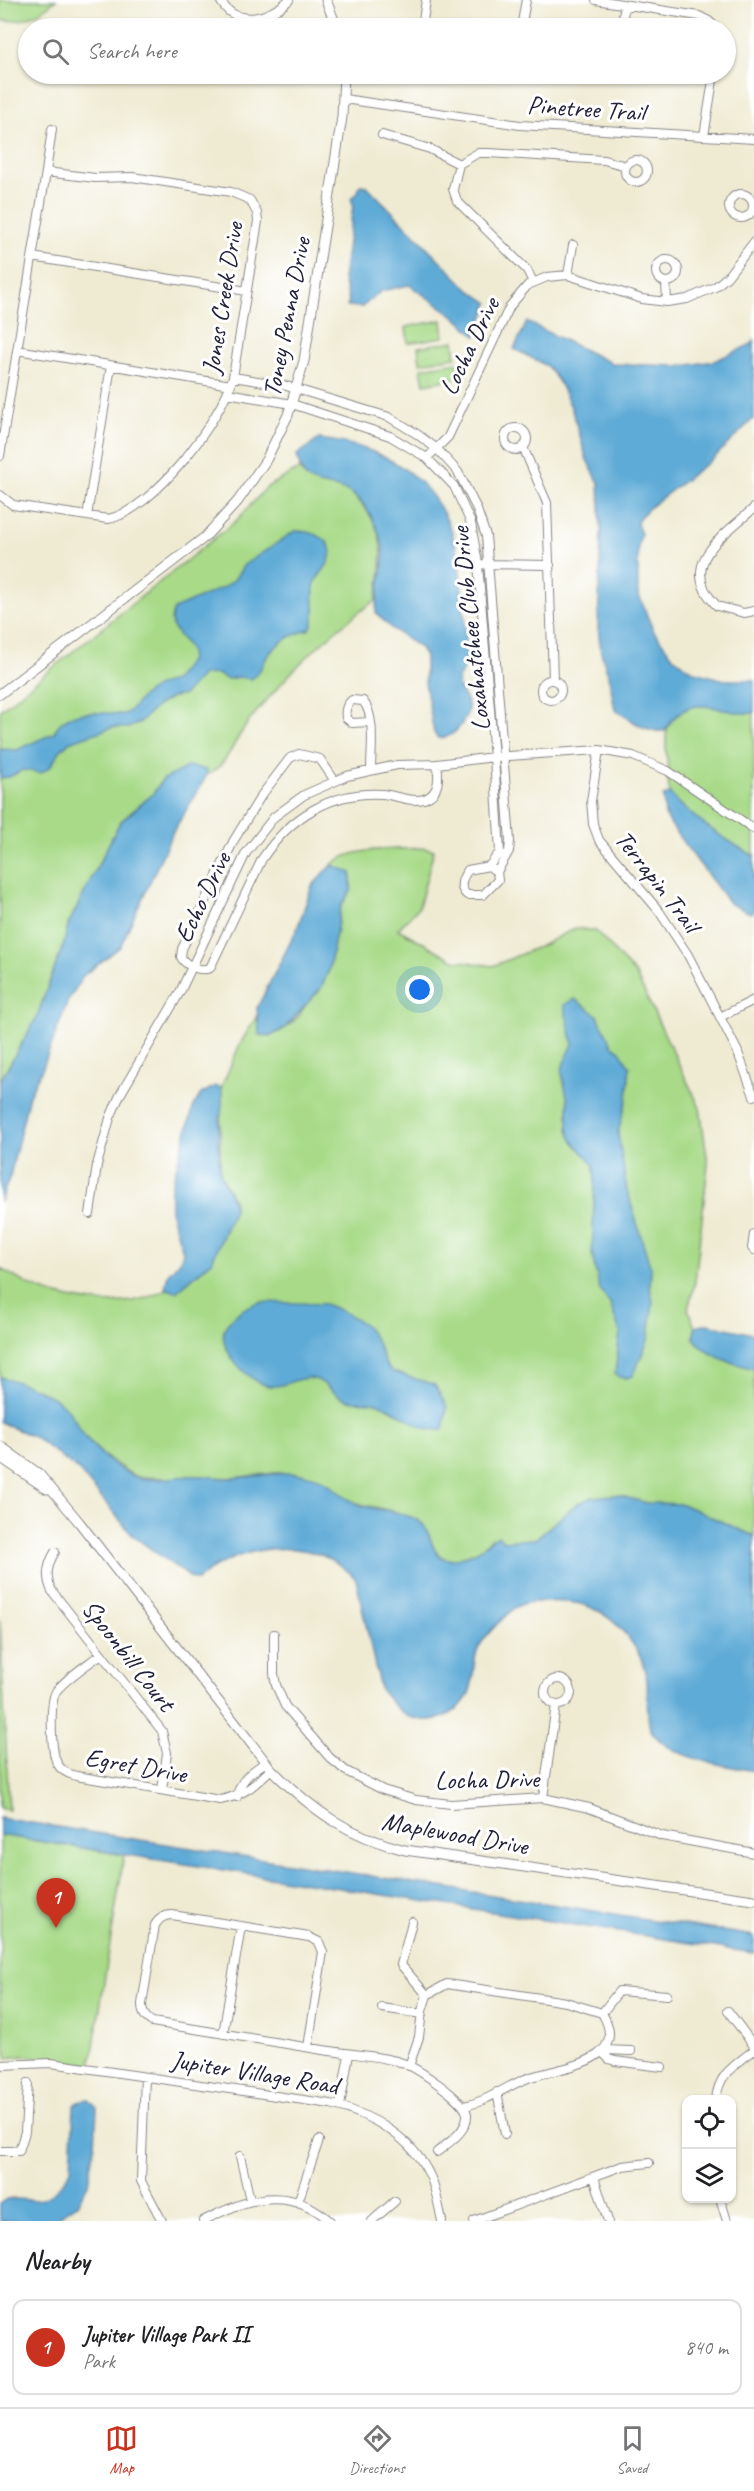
<!DOCTYPE html>
<html lang="en">
<head>
<meta charset="utf-8">
<style>
  body { margin:0; font-family:Caveat,sans-serif; background:#f6f6f6; color:#202124 }
  .controls { position:absolute; right:18px; bottom:18px; display:grid; overflow:hidden; border-radius:12px; box-shadow:0 2px 4px #0004 }
  .controls button { width:54px; height:54px; display:grid; place-items:center; padding:0; border:0; border-bottom:2px solid #e0e0e0; background:#fff; color:#202124; font:30px sans-serif }
  .you { position:absolute; left:420px; top:990px; width:21px; height:21px; margin:-15px; border:4px solid #fff; border-radius:50%; background:#1a73e8; box-shadow:0 0 0 9px #1a73e833 }
  .badge { display:grid; place-items:center; width:39px; height:39px; border-radius:50%; background:#c8321e; color:#fff; font-size:20px; font-weight:700 }
  .pin { position:absolute; translate:-50% -50px; filter:drop-shadow(0 2px 3px #0008) }
  .pin::after { content:''; position:absolute; top:32px; width:21px; height:18px; background:inherit; clip-path:polygon(0 0,100% 0,50% 100%) }
  .list { margin:0; padding:0; list-style:none }
  h2 { display:flex; justify-content:space-between; align-items:center; height:78px; margin:0; padding:0 24px; font-size:26px }
  h2 small { font-size:20px; font-weight:400; color:#757577 }
  .list li { display:grid; grid-template-columns:39px 1fr auto; gap:18px; align-items:center; box-sizing:border-box; height:96px; margin:0 12px 12px; padding:0 12px; border:2px solid #e0e0e0; border-radius:12px }
  .list b { display:block; font-size:22px; white-space:nowrap }
  .list p { margin:0; font-size:20px; white-space:nowrap; color:#757577 }
  .list em { font-size:20px; font-style:normal; color:#757577 }
  .icon { flex:none; width:33px; height:33px; fill:none; stroke:currentColor; stroke-width:2; stroke-linecap:round; stroke-linejoin:round }
  .map { position:relative; flex:none; width:754px; height:2221px; overflow:hidden }
  .search { position:absolute; background:#fff; box-shadow:0 2px 4px #0004; left:18px; right:18px; top:18px; height:66px; display:flex; align-items:center; gap:15px; box-sizing:border-box; padding:0 21px; border-radius:33px; color:#757577; font-size:22px }
  .sheet { height:186px; background:#fff }
  nav { display:flex; justify-content:space-around; align-items:center; box-sizing:border-box; height:84px; border-top:2px solid #e0e0e0; background:#fff; font-size:16px; color:#757577 }
  nav a { display:grid; justify-items:center; gap:3px }
  nav .on { color:#c8321e }
  .map>svg:first-child { display:block }
</style>
</head>
<body>
<div class="map">
<svg width="754" height="2221" viewBox="0 0 754 2221">
  <rect width="100%" height="100%" fill="#fff"/>
  <filter id="ink" filterUnits="userSpaceOnUse"><feTurbulence type="fractalNoise" baseFrequency=".0167" numOctaves="2"/><feDisplacementMap in="SourceGraphic" scale="12" xChannelSelector="R" yChannelSelector="G"/><feConvolveMatrix kernelMatrix="1 2 1 2 8 2 1 2 1" color-interpolation-filters="sRGB"/></filter>
  <filter id="wash" filterUnits="userSpaceOnUse"><feTurbulence type="fractalNoise" baseFrequency=".008" numOctaves="4" result="noise"/><feDisplacementMap in="SourceGraphic" scale="24" xChannelSelector="R" yChannelSelector="G"/><feGaussianBlur stdDeviation="1.35" result="paint"/><feColorMatrix in="noise" values="0 0 0 0 0 0 0 0 0 0 0 0 0 0 0 0 0 1.4 0 .05"/><feComposite in="paint" operator="in"/></filter>
  <g filter="url(#wash)">
    <rect width="100%" height="100%" fill="#efebd3"/>
    <path fill="#a8da88" stroke="#657e62" stroke-width="1.5" d="M0,0H56C37,16 24,23 0,20Z
      M442,320L444,337L408,343L406,327Z
      M454,341L456,357L420,363L418,347Z
      M458,362L460,378L424,384L421,368Z
      M299,469C315,491 328,482 348,491C353,493 358,500 361,504C388,532 383,566 376,600C337,627 304,657 273,693C262,705 250,719 241,733C232,747 224,768 207,775V772L175,774L162,780L153,794L120,822L68,925L64,943L36,1019L0,1081V710L237,520L267,487Z
      M697,705C717,705 735,715 754,713V856C726,841 693,821 672,797C667,791 668,778 668,770C665,736 659,718 697,705Z
      M424,848L434,850L419,907L398,929L454,960L493,966L543,945L575,928L596,931L636,975L700,1108L708,1164L695,1282L688,1309L695,1327L694,1338L727,1361L754,1369V1536L682,1504L647,1503L617,1495L593,1497L578,1503L535,1539L503,1541L491,1538L483,1548L458,1559H445L435,1551L428,1533L402,1515L393,1511L359,1504L340,1495L329,1484L282,1472L232,1478L189,1476L174,1479L134,1476L103,1455L84,1435L67,1408L0,1377V1268C13,1276 27,1285 41,1290C81,1304 130,1310 167,1289L176,1292L212,1261L234,1209V1201L220,1173L221,1088L240,1044L259,1012L257,1022L271,1036L286,1028L299,1016L307,1002L319,992L329,970L341,906L351,891V873L332,865C350,846 398,850 424,848Z
      M0,1619L9,1810L0,1808Z
      M0,1835L124,1855L91,2065L24,2056L7,2058L0,2001Z"/>
    <path fill="#5eabd7" stroke="#406689" stroke-width="1.5" d="M360,185L367,186L467,288L489,303L476,336L453,315L409,285L381,291L362,307L347,306L349,301L343,279L353,205L351,198L358,192Z
      M527,322L613,364L682,366L714,361L750,345L754,340V418L715,457L650,507L639,518L637,524L641,534L638,546V593L653,630L673,657L695,672L725,680H754V713C717,716 690,686 665,731C641,732 633,719 615,710L609,677L601,652L598,628L601,531L599,483L587,460L571,407L559,382L547,366L514,349Z
      M319,439C385,446 439,479 456,546C460,561 460,577 462,591C464,614 468,637 466,660C466,668 459,673 458,681C456,693 473,700 467,714C462,726 452,739 438,738L434,733L425,683V657L420,648L391,628L376,613C376,592 386,568 383,548C380,531 365,498 347,491C320,480 304,492 297,455Z
      M295,531C314,531 339,540 328,563C324,572 316,576 314,587C312,603 318,615 310,629C292,635 278,641 267,657C261,666 261,673 251,679L239,677L227,679L217,674L202,675L184,695L172,697L158,705L139,723L128,728L113,727L69,742L60,751L51,766L41,773L23,770L9,777L0,778V749L17,750L54,733C62,713 85,711 106,713C111,713 119,715 124,714C132,712 136,703 141,698C150,689 162,683 174,681C178,675 185,668 189,661C198,641 161,634 174,609L222,588L234,580L244,565Z
      M189,766L207,770V775L173,832L120,947L83,976L68,1001L43,1067L29,1095L10,1176L0,1202V1081L36,1019L64,943L68,925L120,822L153,794L162,780Z
      M670,794C693,819 724,839 754,856V912L750,913L729,903L677,834L665,815L663,796Z
      M332,865L351,873V891L341,906L329,970L321,988L285,1028L271,1036L259,1035L257,1008L297,929L312,886Z
      M575,999L597,1015L613,1046L620,1051L630,1067L627,1099L618,1133L627,1190L651,1269L650,1288L653,1301L649,1338L633,1376L627,1378L619,1377L615,1373L620,1332L610,1304L599,1288L592,1254L595,1175L593,1164L572,1140L568,1129V1101L562,1074L563,1065L573,1044L564,1005Z
      M215,1086L221,1088C224,1101 221,1113 219,1126C218,1138 219,1157 220,1169C221,1184 234,1194 234,1209L212,1261L176,1292L165,1288L168,1274L180,1261L183,1252L171,1214V1186L194,1105L201,1094Z
      M261,1302L325,1304L344,1312L364,1324L376,1340L386,1365L393,1372L435,1385L447,1407L443,1430C416,1432 401,1410 377,1403C367,1400 355,1403 345,1399C334,1395 327,1383 315,1379C298,1375 285,1388 270,1386C250,1384 210,1344 228,1323C237,1312 247,1305 261,1302Z
      M707,1324L754,1334V1369C731,1362 709,1358 694,1338L695,1327Z
      M0,1377C21,1382 50,1392 65,1407C73,1415 77,1425 83,1434C95,1449 113,1466 131,1475C148,1483 172,1477 189,1476C203,1475 217,1478 230,1478C259,1478 288,1468 316,1477C332,1482 341,1498 358,1504C378,1511 399,1510 419,1521C433,1530 429,1557 448,1559C458,1560 473,1554 482,1548C489,1544 490,1538 499,1536L503,1541L535,1539L578,1503L593,1497L617,1495L647,1503L682,1504L754,1536V1771C723,1765 669,1759 651,1730C646,1723 648,1691 647,1681C644,1651 619,1620 592,1608C577,1601 559,1601 543,1602C537,1602 530,1602 525,1603C511,1607 482,1638 477,1651C472,1666 475,1686 466,1699C454,1717 430,1725 410,1717C398,1712 388,1699 380,1689L356,1579C318,1538 257,1542 212,1569C206,1572 202,1577 197,1580L191,1578L133,1536L79,1471L36,1438L0,1422Z
      M0,1818L754,1936V1953L0,1835Z
      M88,2099L97,2107L95,2146L88,2184L77,2204L52,2221H0V2204C14,2194 27,2203 42,2199C53,2196 66,2179 71,2169L74,2106L79,2101Z"/>
  </g>
  <g filter="url(#ink)">
    <g fill="none" stroke-linecap="round" stroke-linejoin="round">
      <defs>
        <path id="minor" d="M220,0C236,29 270,18 289,0
          M596,0L699,16L709,21L716,28
          M272,14L276,28
          M422,28L426,0
          M521,28L526,0
          M621,28L625,5
          M262,74H268
          M344,99L520,125L754,139
          M382,135L430,149L459,164
          M704,136L714,74
          M625 171a11 11 0 1 1 22 0a11 11 0 1 1-22 0Z
          M46,172L52,129
          M729 206a12 12 0 1 1 24 0a12 12 0 1 1-24 0Z
          M32,257L247,291
          M656 271a11 11 0 1 1 22 0a11 11 0 1 1-22 0Z
          M568,275L573,245
          M533,282L527,270L457,201L453,189L459,164L478,153H489L604,160L626,166
          M666,282L667,302
          M17,350L231,385
          M233,377L283,385L389,417L417,434L437,449L458,472L476,507L486,536L510,841L509,851L497,872
          M227,393L292,404L390,436L427,458L454,486L471,523L478,564L494,757L500,852L489,866
          M505 439a11 11 0 1 1 22 0a11 11 0 1 1-22 0Z
          M523,447L547,503L553,679
          M0,456L46,172L95,178L132,177L231,192L250,200L257,213L258,221L233,377C221,420 154,510 108,519L13,505L0,495
          M427,458L448,437L510,306L528,285L547,277L568,275L642,299L667,302L687,299L715,287L727,277L754,242
          M754,508C725,535 675,564 717,606L744,613L754,611
          M87,516L111,366
          M478,564L550,565
          M541 690a10 10 0 1 1 20 0a10 10 0 1 1-20 0Z
          M370,722L352,723L346,718C345,710 346,705 352,700L363,701C376,717 371,749 371,770
          M599,750L591,801L593,824L599,840L659,911L688,955L737,1050L754,1096
          M335,781L320,759L299,754L290,758L261,796L234,840L182,949L181,957C186,966 200,972 210,968L262,859C290,817 331,791 382,794C395,795 411,803 424,799C440,794 439,778 437,764
          M489,866L497,872L498,880L483,895H467C458,887 462,878 468,870Z
          M720,1017L754,1000
          M90,1214L97,1165L110,1118L120,1095L180,992L246,853L274,817L304,795L347,776L397,765L437,764L494,757L599,750L633,756L668,771L754,829
          M754,1234L752,1248L754,1250
          M55,1552C47,1565 45,1577 52,1591L162,1731L167,1753L162,1790
          M274,1634V1674L276,1685L285,1706L330,1758L346,1771L383,1790L416,1800L451,1804L543,1798L589,1808L662,1836L754,1853
          M101,1654C87,1665 69,1676 57,1690C49,1700 51,1751 57,1763C61,1771 68,1774 76,1776L220,1800C243,1796 255,1785 271,1769
          M545 1692a13 13 0 1 1 26 0a13 13 0 1 1-26 0Z
          M237,1797C240,1779 251,1772 266,1762
          M543,1798L556,1705
          M412,1922L401,1965L427,1995
          M382,2008L422,2014
          M728,2011L754,2046
          M602,2013L619,1991L667,1995
          M223,2034L241,1926
          M308,2047L323,1952L319,1942L309,1937L172,1915C164,1915 159,1918 155,1925L142,2004C142,2012 144,2017 152,2022C209,2031 266,2041 323,2050C348,2054 376,2055 400,2062C415,2066 465,2100 467,2114C468,2131 448,2143 437,2152
          M604,2050L631,2051
          M602,2052L609,2059L615,2061L662,2067
          M0,2065L51,2063L331,2104C371,2114 412,2137 430,2176C436,2189 439,2207 442,2221
          M409,2066L419,2037L422,2011L427,1995L447,1984L566,2002L602,2013C632,2064 558,2067 528,2078C506,2086 487,2102 464,2106
          M145,2077L141,2181L162,2221
          M497,2092L505,2134
          M716,2100C718,2074 735,2065 754,2050
          M340,2106L349,2054
          M0,2151H19L25,2132L28,2083
          M240,2156L250,2200
          M594,2177L608,2221
          M720,2198L727,2221
          M298,2202L319,2140
          M203,2221C246,2198 288,2184 330,2221
          M372,2221L395,2201
          M474,2221L622,2166L649,2163"/>
        <path id="tertiary" d="M326,0L337,28
          M0,694L205,537L238,501L266,460L288,415L304,361L342,117L344,74
          M0,1446L39,1474L79,1522L271,1769C312,1810 348,1836 405,1850L754,1900
          M0,1457L47,1489"/>
      </defs>
      <use href="#minor" stroke="#888687" stroke-width="10"/>
      <use href="#tertiary" stroke="#888687" stroke-width="11"/>
      <use href="#minor" stroke="#fff" stroke-width="8"/>
      <use href="#tertiary" stroke="#fff" stroke-width="9"/>
    </g>
  </g>
  <g text-anchor="middle" stroke-width="6" stroke-linejoin="round" paint-order="stroke">
    <g font-size="26" fill="#22223b" stroke="#fff">
      <text transform="translate(586 108) rotate(4)" y="9">Pinetree Trail</text>
      <text transform="translate(222 298) rotate(-81)" y="9">Jones Creek Drive</text>
      <text transform="translate(286 317) rotate(-79)" y="9">Toney Penna Drive</text>
      <text transform="translate(469 346) rotate(-64)" y="9">Locha Drive</text>
      <text transform="translate(470 629) rotate(-96)" y="9">Loxahatchee Club Drive</text>
      <text transform="translate(658 881) rotate(52)" y="9">Terrapin Trail</text>
      <text transform="translate(202 897) rotate(-64)" y="9">Echo Drive</text>
      <text transform="translate(129 1655) rotate(52)" y="9">Spoonbill Court</text>
      <text transform="translate(136 1765) rotate(10)" y="9">Egret Drive</text>
      <text transform="translate(487 1779) rotate(-1)" y="9">Locha Drive</text>
      <text transform="translate(455 1833) rotate(10)" y="9">Maplewood Drive</text>
      <text transform="translate(255 2072) rotate(9)" y="9">Jupiter Village Road</text>
    </g>
  </g>
</svg>
<div class="controls">
<button><svg class="icon" aria-label="locate" viewBox="0 0 24 24"><circle cx="12" cy="12" r="6"/><path d="M12 2v4M12 18v4M2 12h4M18 12h4"/></svg></button>
<button><svg class="icon" aria-label="layers" viewBox="0 0 24 24"><path d="M12 4l9 5-9 5-9-5zM3 14l9 5 9-5"/></svg></button>
</div>
<div class="you"></div>
<div class="pin badge" style="left:56px;top:1928px">1</div>
<div class="search"><svg class="icon" aria-label="search" viewBox="0 0 24 24"><circle cx="10" cy="10" r="6"/><path d="M15 15l6 6"/></svg>Search here</div>
</div>
<section class="sheet">
<h2>Nearby<small></small></h2>
<ul class="list">
<li><span class="badge">1</span><div><b>Jupiter Village Park II</b><p>Park</p></div><em>840 m</em></li>
</ul>
</section>
<nav>
<a class="on"><svg class="icon" aria-label="map" viewBox="0 0 24 24"><path d="M3 6l6-2 6 2 6-2v14l-6 2-6-2-6 2zM9 4v14M15 6v14"/></svg>Map</a>
<a><svg class="icon" aria-label="directions" viewBox="0 0 24 24"><path d="M12 3l9 9-9 9-9-9zM9 14v-3h6M13 9l2 2-2 2"/></svg>Directions</a>
<a><svg class="icon" aria-label="saved" viewBox="0 0 24 24"><path d="M7 4h10v16l-5-4-5 4z"/></svg>Saved</a>
</nav>
</body>
</html>
